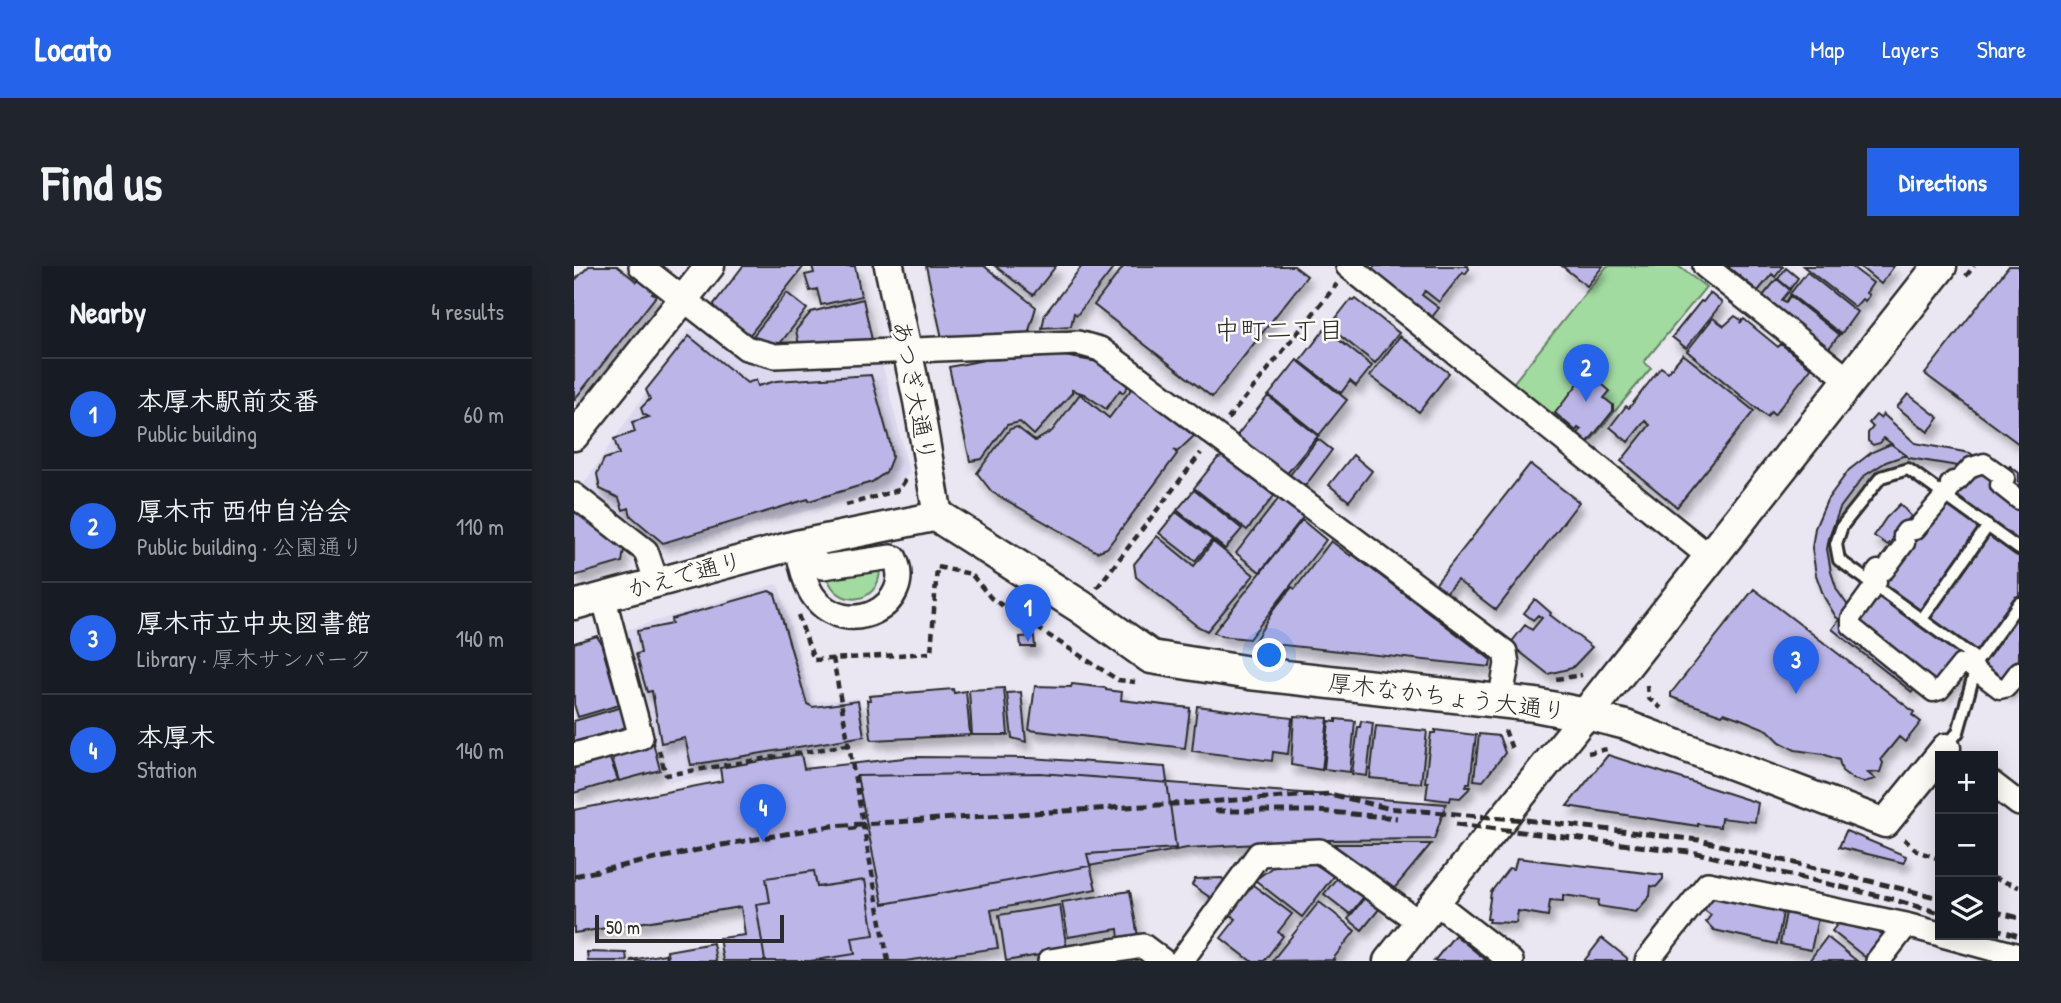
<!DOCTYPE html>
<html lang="en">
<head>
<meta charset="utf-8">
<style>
  body { margin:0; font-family:"Patrick Hand","Klee One",sans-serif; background:#20242c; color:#f1f3f6 }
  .controls { position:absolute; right:21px; bottom:21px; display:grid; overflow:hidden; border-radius:0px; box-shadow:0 4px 18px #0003 }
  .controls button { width:63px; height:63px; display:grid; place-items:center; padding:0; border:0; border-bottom:2px solid #363941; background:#171b24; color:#f1f3f6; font:35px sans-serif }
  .scale { position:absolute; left:21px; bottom:18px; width:189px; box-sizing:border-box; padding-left:7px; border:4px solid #2b2b2b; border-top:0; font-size:19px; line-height:24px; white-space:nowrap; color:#2b2b2b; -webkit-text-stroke:5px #fdfcf7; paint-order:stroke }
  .you { position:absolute; left:696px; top:390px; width:24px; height:24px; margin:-18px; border:5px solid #fff; border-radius:50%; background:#1a73e8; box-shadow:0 0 0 10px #1a73e833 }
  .badge { display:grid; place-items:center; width:46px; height:46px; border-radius:50%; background:#2563eb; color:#fff; font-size:23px; font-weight:700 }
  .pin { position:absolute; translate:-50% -58px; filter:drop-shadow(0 2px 4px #0008) }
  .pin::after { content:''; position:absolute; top:37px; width:24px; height:21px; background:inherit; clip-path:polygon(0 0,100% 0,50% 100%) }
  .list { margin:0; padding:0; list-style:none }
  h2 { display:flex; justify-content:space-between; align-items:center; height:91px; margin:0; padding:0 28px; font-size:30px }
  h2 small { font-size:23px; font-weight:400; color:#9ea1a6 }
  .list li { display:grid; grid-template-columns:46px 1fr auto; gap:21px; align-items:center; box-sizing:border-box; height:112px; padding:0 28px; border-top:2px solid #363941 }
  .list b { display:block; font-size:26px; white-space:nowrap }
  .list p { margin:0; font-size:23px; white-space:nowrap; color:#9ea1a6 }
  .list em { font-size:23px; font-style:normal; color:#9ea1a6 }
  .icon { flex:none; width:38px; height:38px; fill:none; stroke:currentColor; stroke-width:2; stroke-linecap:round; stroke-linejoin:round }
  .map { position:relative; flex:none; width:1445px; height:695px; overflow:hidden; border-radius:0px }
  header { display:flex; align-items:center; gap:42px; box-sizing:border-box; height:98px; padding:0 35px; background:#2563eb; color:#fff }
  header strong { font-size:33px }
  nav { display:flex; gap:38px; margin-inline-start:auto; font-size:24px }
  .intro { display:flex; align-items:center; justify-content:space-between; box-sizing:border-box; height:168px; padding:0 42px }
  h1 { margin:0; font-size:49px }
  .button { padding:18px 32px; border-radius:0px; background:#2563eb; color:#fff; font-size:24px; font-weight:700 }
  main { display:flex; gap:42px; padding:0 42px }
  aside { flex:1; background:#171b24; border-radius:0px; box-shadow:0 4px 18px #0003 }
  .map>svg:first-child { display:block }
</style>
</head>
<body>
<header>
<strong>Locato</strong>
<nav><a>Map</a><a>Layers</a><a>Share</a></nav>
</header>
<div class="intro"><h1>Find us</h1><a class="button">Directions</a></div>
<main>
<aside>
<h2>Nearby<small>4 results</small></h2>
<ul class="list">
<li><span class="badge">1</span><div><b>本厚木駅前交番</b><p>Public building</p></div><em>60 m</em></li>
<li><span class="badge">2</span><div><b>厚木市 西仲自治会</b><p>Public building · 公園通り</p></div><em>110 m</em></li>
<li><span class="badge">3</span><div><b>厚木市立中央図書館</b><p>Library · 厚木サンパーク</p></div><em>140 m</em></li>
<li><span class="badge">4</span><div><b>本厚木</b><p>Station</p></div><em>140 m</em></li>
</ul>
</aside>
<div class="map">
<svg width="1445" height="695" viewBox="0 0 1445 695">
  <defs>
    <filter id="shadow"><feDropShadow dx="4.5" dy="8" stdDeviation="3.5" flood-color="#0004"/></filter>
  </defs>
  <rect width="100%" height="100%" fill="#eae7f2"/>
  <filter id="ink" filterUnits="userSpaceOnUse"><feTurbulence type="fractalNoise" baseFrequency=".0143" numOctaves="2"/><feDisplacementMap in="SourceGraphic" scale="14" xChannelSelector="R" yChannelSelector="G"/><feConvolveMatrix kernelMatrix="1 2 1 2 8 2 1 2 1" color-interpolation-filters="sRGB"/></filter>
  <g filter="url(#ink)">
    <path fill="#dcd8ef" d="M115,63H124L166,95L195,103L306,99L309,101L335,206L324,222L89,282L9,222V219Z
      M201,318L205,320L238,436L285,432L293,472L145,502V508L96,516L91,513L49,365Z"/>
    <path fill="#a2dba0" stroke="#668366" stroke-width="2" d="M1033,0H1104L1132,21L1070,96L1077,102L1012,180L936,121Z
      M302,301L306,304C305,339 262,343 253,310Z"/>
    <path fill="#bcb6e8" stroke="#2b2b2b" stroke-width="2" filter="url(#shadow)" d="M15,0H43L63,16L65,14L80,26L78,28L82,30L0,134V15Z
      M169,0H230L174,71L142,43L140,38Z
      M238,0H281L287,30L247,39L243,23L236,25L231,9L240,7Z
      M352,0H410L462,41L454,68L368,72Z
      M421,0H482L459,29Z
      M508,0H541L503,49L500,47L497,60L468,62L471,48Z
      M550,0H720L733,10L638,131L520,39Z
      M801,0H894L895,3L891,8L889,6L865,36L851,25L848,29L865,42L858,51L856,49L852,53L800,11L798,3Z
      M988,0H1029L1013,20Z
      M1153,0H1208L1209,1L1201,11L1198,8L1184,25Z
      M1229,0H1277L1299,17L1292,27L1295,29L1291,35L1288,33L1281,41Z
      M1285,0H1320L1307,18Z
      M1435,0H1445V178L1351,108Z
      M1212,2L1224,12L1216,23L1204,13Z
      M1233,6L1283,46L1267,68L1216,28Z
      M1203,13L1216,24L1208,34L1212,36L1216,30L1265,69L1252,86L1188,31Z
      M213,27L233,43L204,80L181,72L179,70Z
      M1136,27L1148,37L1112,82L1098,71L1127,35L1129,36Z
      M289,33L298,74L259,77V75L225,80L222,64L237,46Z
      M777,33L780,35L782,33L825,67L801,97L755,61Z
      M1161,50L1167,54L1166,57L1170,53L1204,81L1207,78L1237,102L1200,149L1197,146L1193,151L1113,85L1139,52L1150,60Z
      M751,63L798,100L782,120L776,115L767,127L726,95Z
      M115,70L173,117L182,114L184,120L202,115L297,109L316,177L318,191L312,206L298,216L235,235L234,233L89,277L57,250L55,242L49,244L45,232L26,223L23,208L30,193L45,188L40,173L61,166L58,156L75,151L69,148L67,142L76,133L72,124Z
      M826,70L875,107L845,146L796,110Z
      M1109,88L1180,145L1103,241L1047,195L1076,159L1071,155L1054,176L1036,161L1052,140L1055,142L1087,101L1094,106Z
      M490,90L524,96L554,120L549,127L546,124L532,143L510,128L498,124V127L460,169L446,156L433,159L408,193L396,195L375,101L410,94Z
      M723,94L773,134L745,169L695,129Z
      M1019,103L1024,108L1021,112L1036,125L1030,132L1039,139V145L1014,176L1004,167L1007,164L1004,162L1002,165L981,147L1013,106Z
      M559,121L620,170L603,186L600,184L603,188L533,282L523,286L418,226L403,207L436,163L443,161L461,175L478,165L506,128L535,152Z
      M1334,128L1365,152L1354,166L1323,141Z
      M694,130L744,170L711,210L664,173V168Z
      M1309,148L1341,177L1396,187L1428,210L1436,200L1445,207V413L1435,427L1393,400L1372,426L1345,417L1338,426L1258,363L1265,354L1300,381L1281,354L1338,283L1336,275L1343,270L1347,271L1397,207L1390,201L1335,192L1310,172L1306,177L1299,179L1294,175V167L1299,161L1295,157L1302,149L1306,152Z
      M744,173L758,184L731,220L716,209Z
      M1317,178L1332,189L1312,196L1290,210L1266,242L1255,272L1253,283L1257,306L1263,324L1277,344L1270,357L1262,351L1250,331L1242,309L1238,282L1241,262L1253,234L1275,204L1298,186Z
      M779,189L798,205L775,235L755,219Z
      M652,190L700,230L673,264L620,222L644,192Z
      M956,198L1005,236L922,344L883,314L871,328L860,320Z
      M620,224L668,263L651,283L603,244Z
      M705,232L729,251L686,306L662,287Z
      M1326,238L1337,250L1314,279L1300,270L1312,252Z
      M0,244L50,284L48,296L0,310Z
      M602,246L638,274L621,295L585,267Z
      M728,254L752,274L675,373L647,370L640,366Z
      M583,270L620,300L639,276L680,309L633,365L623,360L562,311L560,298Z
      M757,275L777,290L778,288L917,394L916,401L680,376L700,343L718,321L721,323Z
      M1180,323L1340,446L1338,449L1347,456L1331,476L1325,471L1307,493L1309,497L1306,506L1294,507L1301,513L1290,516L1279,513L1268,505L1265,494L1249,488L1221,484L1206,476L1194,464L1167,453L1150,447L1148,449L1097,431V427Z
      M195,325L201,328L233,438L239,441L284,435L290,470L117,499L111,472L87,477L78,425L73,426L62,388L67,387L63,365L98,358L97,353Z
      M961,333L977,347L976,349L1018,381L998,402L974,408L936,378L951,359L958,364L968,352L964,349L959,354L950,347Z
      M23,370L27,377L45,439L4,451L0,438V377Z
      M460,370L461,381H447L446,371Z
      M498,418L532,422V424L548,426L547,434L616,442L611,482L455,464L461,420L497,421Z
      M430,422L434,469H398L395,424Z
      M379,423L380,427L392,425L396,469L299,474L297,472L293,434H296L295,430Z
      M447,426L452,476L438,472L433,427Z
      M623,440L718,452L714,488L699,486L698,495L618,485Z
      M48,441L53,457L50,462L0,476V455Z
      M720,450L754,452L748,504L717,499Z
      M762,453L781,455L776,506L750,503L755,455L762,456Z
      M787,455L799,457L793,510L778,508L784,461H786Z
      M802,460L853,465L847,517L796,512Z
      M861,464L902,469L896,517H893L892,521H897L886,532L877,531L876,535L852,532L854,516H851L857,467H861Z
      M905,468L925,470L931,487L909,515L900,514Z
      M79,476L86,504L45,515L37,488Z
      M34,488L44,514L0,527V498Z
      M227,488L230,503L339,491L456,492L591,501L602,582L513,588L522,623L417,644L424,682L331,695H149L145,672L171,669L167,641L0,667V544L148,515L146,502Z
      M1034,489L1184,537L1181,556L1147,552L1146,561L1124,558V560L993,540Z
      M466,507L872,538L860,573L751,574L613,582L309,638L283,510Z
      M1272,565L1332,590L1330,597L1265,581Z
      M760,578H857L819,624L808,616L807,618L759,583L762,580Z
      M943,592L1089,609V613L1082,621L1077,620L1076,630L1062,646L1024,640L1025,634L989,629V635L976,634L974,650L944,645L942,657L915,656L916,653H913L917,626L935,602L940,603Z
      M735,595L760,609L728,651L681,614L704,597Z
      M240,605L243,621L291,614L300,669L278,672L281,688L236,695H191L182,638L196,636L192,612Z
      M766,608L791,629L776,648L750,628Z
      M648,612L652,617L640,634L618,619L621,613Z
      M675,616L718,648L704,666L709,670L690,695H677L647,672L662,653L653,646Z
      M556,625L564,671L545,674L544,663L494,671L488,636Z
      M1142,628L1210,641L1203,678L1140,664L1132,656L1137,649L1130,644Z
      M792,630L806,642L788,664L774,653Z
      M745,636L760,647L781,665L759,693L760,694L698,695Z
      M486,639L493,684L432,695L425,649Z
      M1213,641L1245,647L1237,684L1206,678Z
      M1270,650L1317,660L1296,695L1258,665Z
      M881,669L913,695H860Z
      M1253,671L1283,695H1235Z
      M1028,672L1053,692V695H1010Z
      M139,677L142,695H94L93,685Z
      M13,686L52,687L53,695H14Z
      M91,688L93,695H57V694Z"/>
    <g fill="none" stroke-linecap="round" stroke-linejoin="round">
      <defs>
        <path id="service" d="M1348,353L1414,260
          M1404,394L1265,294L1262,278L1268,260L1307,211L1334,203L1445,283
          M1373,480L1384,466L1404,394L1445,337"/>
        <path id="pedestrian" d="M1445,234L1426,219L1431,212L1410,197L1397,201L1384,215H1379L1376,218L1377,222L1341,264L1332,265L1329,269L1331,277L1311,304H1304L1301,308L1303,316L1277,352V360L1359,426L1366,424L1387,398H1393L1426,423L1433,421L1445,405"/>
        <path id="minor" d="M67,0L172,82L201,90L504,77L526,83L931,386L933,398L926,435
          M774,0L1137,292
          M1131,0L1275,114
          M0,229L72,285L83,317
          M222,279C227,296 230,318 240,331C273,375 342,340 321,292L317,291L249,301L241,295L235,276
          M0,489L67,471L29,330
          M1419,518L1445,538
          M861,636L937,695
          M1368,669L1445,690
          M476,695L569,680L589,695
          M607,695L685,588L746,585L845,656
          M1073,695L1134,618L1332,659L1366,668
          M1304,695L1332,659"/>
        <path id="tertiary" d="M0,170L136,0
          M0,339L222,279L364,250L344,135L315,0
          M814,695L1012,449L1052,459L1311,557L1372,482"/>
        <path id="secondary" d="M364,250L507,341L577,391L676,407L961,439L1012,449L1366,0"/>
      </defs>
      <use href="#service" stroke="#2b2b2b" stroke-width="16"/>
      <use href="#pedestrian" stroke="#2b2b2b" stroke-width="23"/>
      <use href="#minor" stroke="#2b2b2b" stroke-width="28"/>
      <use href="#tertiary" stroke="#2b2b2b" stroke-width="33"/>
      <use href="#secondary" stroke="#2b2b2b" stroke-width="37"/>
      <path stroke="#2b2b2b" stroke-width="4.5" stroke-dasharray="7 5" stroke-linecap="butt" d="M1392,10L1400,0
        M654,153L763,18
        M272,239L325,224L332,213
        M523,322L627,187
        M224,349L240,394L357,387L363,301L397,308L417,332L544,414L561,416
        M259,392L314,695
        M982,413L1008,409
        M1073,419L1074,432L1087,442
        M931,464L939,486
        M85,484L92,509L273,479
        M1014,487L1033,483
        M275,563L289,561
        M1330,573L1343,585L1366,593
        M1419,612L1445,621"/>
      <use href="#service" stroke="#fdfcf7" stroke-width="10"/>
      <use href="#pedestrian" stroke="#fdfcf7" stroke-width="18"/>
      <use href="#minor" stroke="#fdfcf7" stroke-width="23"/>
      <use href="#tertiary" stroke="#fdfcf7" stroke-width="28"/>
      <use href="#secondary" stroke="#fdfcf7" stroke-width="32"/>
      <path stroke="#2b2b2b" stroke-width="5" stroke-dasharray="10 5" stroke-linecap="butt" d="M641,545H744L823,552
        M882,558L1123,587L1314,632L1366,647
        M0,610L148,579L257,560L756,528L813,542L951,554L1125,574L1366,632
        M1419,645L1445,652
        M1419,662L1445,670"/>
    </g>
  </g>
  <g text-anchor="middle" stroke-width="5" stroke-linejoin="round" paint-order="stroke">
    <g font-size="24" fill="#2b2b2b" stroke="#fdfcf7">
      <text transform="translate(340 125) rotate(79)" y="8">あつぎ大通り</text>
      <text transform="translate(111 309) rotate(-15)" y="8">かえで通り</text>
      <text transform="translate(873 431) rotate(7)" y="8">厚木なかちょう大通り</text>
    </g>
    <g font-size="26" fill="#2b2b2b" stroke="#fdfcf7">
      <text x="705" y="73">中町二丁目</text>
    </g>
  </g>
</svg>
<div class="controls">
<button>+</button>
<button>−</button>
<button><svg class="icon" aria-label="layers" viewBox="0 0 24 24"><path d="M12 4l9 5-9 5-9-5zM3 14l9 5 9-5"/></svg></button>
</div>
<div class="scale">50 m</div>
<div class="you"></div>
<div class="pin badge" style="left:454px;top:376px">1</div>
<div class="pin badge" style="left:1012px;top:136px">2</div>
<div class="pin badge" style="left:1222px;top:428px">3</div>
<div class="pin badge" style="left:189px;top:576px">4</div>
</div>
</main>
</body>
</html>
